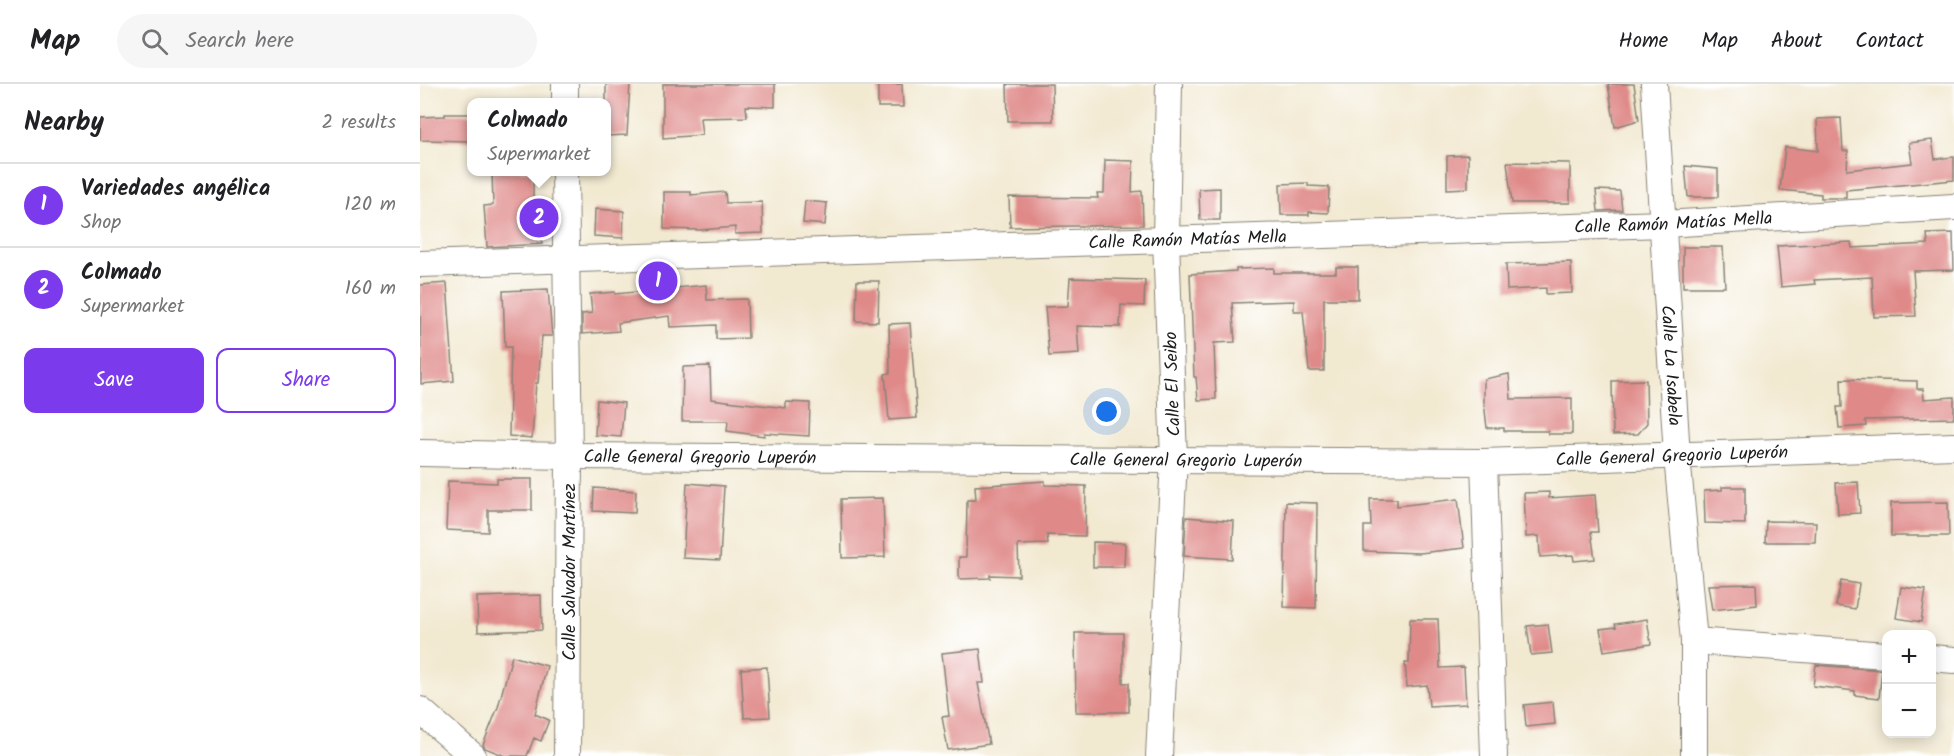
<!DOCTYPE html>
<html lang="en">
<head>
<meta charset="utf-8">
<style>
  body { margin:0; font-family:Kalam,sans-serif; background:#f6f6f6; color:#202124 }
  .controls { position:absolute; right:18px; bottom:18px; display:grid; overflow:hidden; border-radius:12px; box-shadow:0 3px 15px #0003 }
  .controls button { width:54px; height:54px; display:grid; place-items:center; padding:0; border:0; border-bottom:2px solid #e0e0e0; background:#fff; color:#202124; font:30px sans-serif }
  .you { position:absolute; left:687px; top:328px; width:21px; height:21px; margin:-15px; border:4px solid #fff; border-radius:50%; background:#1a73e8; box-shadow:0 0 0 9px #1a73e833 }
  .badge { display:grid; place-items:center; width:39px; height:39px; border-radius:50%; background:#7c3aed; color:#fff; font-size:20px; font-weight:700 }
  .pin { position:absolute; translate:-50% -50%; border:3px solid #fff; box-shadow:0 2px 6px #0006 }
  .popup { position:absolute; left:47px; top:14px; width:144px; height:78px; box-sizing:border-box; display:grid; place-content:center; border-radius:12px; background:#fff; filter:drop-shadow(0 2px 4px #0005); font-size:20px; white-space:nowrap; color:#757577 }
  .popup b { font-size:22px; color:#202124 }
  .popup::after { content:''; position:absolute; left:50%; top:100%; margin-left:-12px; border:12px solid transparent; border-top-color:#fff }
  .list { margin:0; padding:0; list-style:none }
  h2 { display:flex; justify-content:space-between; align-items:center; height:78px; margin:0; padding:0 24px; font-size:26px }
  h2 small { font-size:20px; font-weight:400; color:#757577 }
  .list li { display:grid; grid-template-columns:39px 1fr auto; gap:18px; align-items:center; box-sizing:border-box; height:84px; padding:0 24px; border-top:2px solid #e0e0e0 }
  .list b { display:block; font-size:22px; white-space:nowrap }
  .list p { margin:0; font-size:20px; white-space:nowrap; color:#757577 }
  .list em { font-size:20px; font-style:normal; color:#757577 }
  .actions { display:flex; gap:12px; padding:18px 24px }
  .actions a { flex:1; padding:14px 0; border:2px solid #7c3aed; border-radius:12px; text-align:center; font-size:21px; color:#7c3aed }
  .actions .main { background:#7c3aed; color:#fff }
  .icon { flex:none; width:33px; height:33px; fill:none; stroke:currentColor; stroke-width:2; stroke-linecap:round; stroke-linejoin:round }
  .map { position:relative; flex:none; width:1534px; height:672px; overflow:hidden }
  header { display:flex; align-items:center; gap:36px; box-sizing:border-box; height:84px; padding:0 30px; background:#fff; border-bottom:2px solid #e0e0e0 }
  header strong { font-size:28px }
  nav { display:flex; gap:33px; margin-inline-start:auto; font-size:21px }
  .search { width:420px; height:54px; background:#f6f6f6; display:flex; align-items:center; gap:15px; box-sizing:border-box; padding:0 21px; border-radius:33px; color:#757577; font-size:22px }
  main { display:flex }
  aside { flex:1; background:#fff }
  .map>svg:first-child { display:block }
</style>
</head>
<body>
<header>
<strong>Map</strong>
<div class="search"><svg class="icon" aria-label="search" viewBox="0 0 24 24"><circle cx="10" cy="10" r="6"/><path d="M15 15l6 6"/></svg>Search here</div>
<nav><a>Home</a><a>Map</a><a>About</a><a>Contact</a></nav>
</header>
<main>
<aside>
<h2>Nearby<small>2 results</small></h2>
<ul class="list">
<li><span class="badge">1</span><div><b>Variedades angélica</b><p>Shop</p></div><em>120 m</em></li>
<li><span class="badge">2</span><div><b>Colmado</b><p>Supermarket</p></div><em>160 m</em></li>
</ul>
<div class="actions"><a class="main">Save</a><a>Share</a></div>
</aside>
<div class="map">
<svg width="1534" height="672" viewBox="0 0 1534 672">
  <rect width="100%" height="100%" fill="#fff"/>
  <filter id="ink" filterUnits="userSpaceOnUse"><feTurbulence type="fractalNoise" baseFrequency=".0167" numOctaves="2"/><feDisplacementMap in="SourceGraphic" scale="12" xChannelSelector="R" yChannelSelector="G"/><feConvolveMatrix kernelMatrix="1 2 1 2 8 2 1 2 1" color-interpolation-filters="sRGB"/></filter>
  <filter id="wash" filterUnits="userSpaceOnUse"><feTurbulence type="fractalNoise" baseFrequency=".008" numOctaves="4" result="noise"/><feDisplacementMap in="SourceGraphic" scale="24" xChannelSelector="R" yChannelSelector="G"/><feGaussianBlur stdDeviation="1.35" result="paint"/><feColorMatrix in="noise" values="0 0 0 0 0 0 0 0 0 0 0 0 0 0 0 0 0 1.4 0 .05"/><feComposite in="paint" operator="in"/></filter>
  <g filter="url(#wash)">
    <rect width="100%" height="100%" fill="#f2e9d1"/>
    <g id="blocks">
      <path fill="#df8a89" d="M186,0H210L207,51L186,52Z
        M243,0H355V23L326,22L327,33L280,34L282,51L243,54Z
        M458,0H482L483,23H458Z
        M587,0H632L633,37H588Z
        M1188,0H1214L1219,36L1195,43Z
        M25,30H51V57L0,56V33L25,32Z
        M1421,34L1423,67H1428L1427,86L1492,79L1489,59L1512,56L1515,75L1534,73V96L1426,106V114H1401V110L1360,106L1365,63L1398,67L1397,35Z
        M1048,71V104L1027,105V72Z
        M685,76L713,77L712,108L722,107L723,141L590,143L589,113L678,114L677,109H684Z
        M1087,78L1150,79V119H1092Z
        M1265,82L1298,85V113H1268Z
        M72,87H113V119L119,118L122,160L67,163L64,122L73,121Z
        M888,99V102L909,103L908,129L889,128V131H861L860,100Z
        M800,104V136H780L779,105Z
        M1176,106L1200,107L1202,126L1178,127Z
        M244,108H271V111L305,108L306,119L342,118L343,149L315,150V143L280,146L244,145Z
        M385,117L407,119L405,141L383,139Z
        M175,125L204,127L203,154L174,152Z
        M1533,149L1534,186L1493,187L1496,232L1454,233L1452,193L1394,196L1395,200L1361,203L1357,162L1431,158L1432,164L1508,160L1507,150Z
        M1263,163H1303L1305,203H1263Z
        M1151,178L1152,209L1126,210V204L1087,206L1086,180Z
        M916,183H938V215H904V287H889L883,227H874V217L812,219L815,258L794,259L796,315L778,316L776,293H774L770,190L816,187V185L854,184V189H916Z
        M650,194L725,196L724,222L701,221L700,243L657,242L659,270L629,272L625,223L648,222Z
        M437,197H459L458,238L436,237Z
        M27,199L34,297L1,300L0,201Z
        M286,201L287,216L327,215L328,254L296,255V241L250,243L249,232L198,239L199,247L162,250V230L172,229L170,210L195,208V210Z
        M128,205L132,252H122L118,299H116L112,354L89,352L91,263H85L83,207Z
        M490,239L497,334L469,336L465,290L470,289L469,240Z
        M290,282L291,315L366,324V318L390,319L389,352L344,349V352L307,347L308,337H262L263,283Z
        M1089,290L1091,315L1152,314V350H1128V347H1084V344H1067L1064,318V295Z
        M1421,295L1497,297V305H1503L1504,315L1534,313V334L1445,336L1446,342L1419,344L1417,323H1422Z
        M1226,296L1227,339L1218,350L1193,351L1192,297Z
        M177,316L204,319L201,353L175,351Z
        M77,395H112V426H68V448L26,446L28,397L77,399Z
        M625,397V401L666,402L665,452L627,451L628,460L598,461L599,492L570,491V494L539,495V473H546L547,416H556L555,402Z
        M1438,398L1440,429L1418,430L1416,399Z
        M267,399L304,402L300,476L263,474Z
        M1302,403H1325V440L1285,439L1284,407L1302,406Z
        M174,404L216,407L215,429L173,427Z
        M1129,408V414L1175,411L1178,448H1171L1175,475L1154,477L1153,471L1120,473L1119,452L1106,453L1104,409Z
        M463,414L465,473L422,474L421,415Z
        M950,415H977V422L1038,415L1044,464L1000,469L944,467V442H951Z
        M866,418L897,419L896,524L864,523Z
        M1528,418L1529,452H1471V419Z
        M766,433L814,437L812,475L764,472Z
        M1346,437L1396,438L1395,458H1345Z
        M673,458L705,459L704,483H673Z
        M1421,497L1439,500L1435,525L1416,522Z
        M1336,500L1337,521L1292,526L1288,501Z
        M1481,503L1506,506L1501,538L1476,534Z
        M121,511L122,546L58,548L57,513Z
        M990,535H1018L1020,584L1044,583L1046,620L1009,622L1007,601L987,603L985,579H989Z
        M1227,535L1231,560L1184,567L1180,545L1196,543L1195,540Z
        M1128,540L1132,569L1111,571L1107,542Z
        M655,549H703V599H709V628H656Z
        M560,565L564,599H558L569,660L528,666L522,633L529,632L522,569Z
        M92,572L127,582L115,630L129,636L121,657L114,654L107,672H85L65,664L63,661L78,623Z
        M1396,581L1462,586L1459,614L1435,611V607L1393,602Z
        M347,583L350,633L324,634L321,585Z
        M1133,618L1135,640L1106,643L1104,621Z"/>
    </g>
  </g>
  <g filter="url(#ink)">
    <use href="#blocks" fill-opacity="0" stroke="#878276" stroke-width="1.5"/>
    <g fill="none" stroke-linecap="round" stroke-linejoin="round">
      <defs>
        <g id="street">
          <path id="s1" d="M1234,0L1257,372L1274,557V672"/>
          <path d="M145,18V0"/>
          <path d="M145,88L149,372L147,672"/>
          <path id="s2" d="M0,180L1244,140L1534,123"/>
          <path id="s3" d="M0,369L149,372L1064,378L1534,362"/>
          <path d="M1064,378L1074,672"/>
          <path d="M1274,557L1466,571"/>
          <path d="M1512,574L1534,576"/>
          <path d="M0,626L53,672"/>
          <path d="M739,672L754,375L746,155L749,0"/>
        </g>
      </defs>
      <use href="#street" stroke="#878276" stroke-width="28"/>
      <use href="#street" stroke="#fff" stroke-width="26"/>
    </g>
  </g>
  <g text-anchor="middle" stroke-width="4.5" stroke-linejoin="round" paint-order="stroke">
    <g font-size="18" fill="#1c1c1c" stroke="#fff">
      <text dy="6" stroke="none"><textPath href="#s2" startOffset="1254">Calle Ramón Matías Mella</textPath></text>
      <text dy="6" stroke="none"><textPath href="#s2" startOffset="768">Calle Ramón Matías Mella</textPath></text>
      <text dy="6" stroke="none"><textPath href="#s1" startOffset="282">Calle La Isabela</textPath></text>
      <text transform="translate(752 300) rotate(-92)" y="6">Calle El Seibo</text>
      <text dy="6" stroke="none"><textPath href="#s3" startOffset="280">Calle General Gregorio Luperón</textPath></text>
      <text dy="6" stroke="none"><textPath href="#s3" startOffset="1252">Calle General Gregorio Luperón</textPath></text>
      <text dy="6" stroke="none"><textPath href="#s3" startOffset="766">Calle General Gregorio Luperón</textPath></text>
      <text transform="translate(149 488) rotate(-90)" y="6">Calle Salvador Martínez</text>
    </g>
  </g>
</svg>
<div class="controls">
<button>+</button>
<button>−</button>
</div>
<div class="you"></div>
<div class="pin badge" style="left:238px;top:197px">1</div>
<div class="pin badge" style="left:119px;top:134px">2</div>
<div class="popup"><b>Colmado</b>Supermarket</div>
</div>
</main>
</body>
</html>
